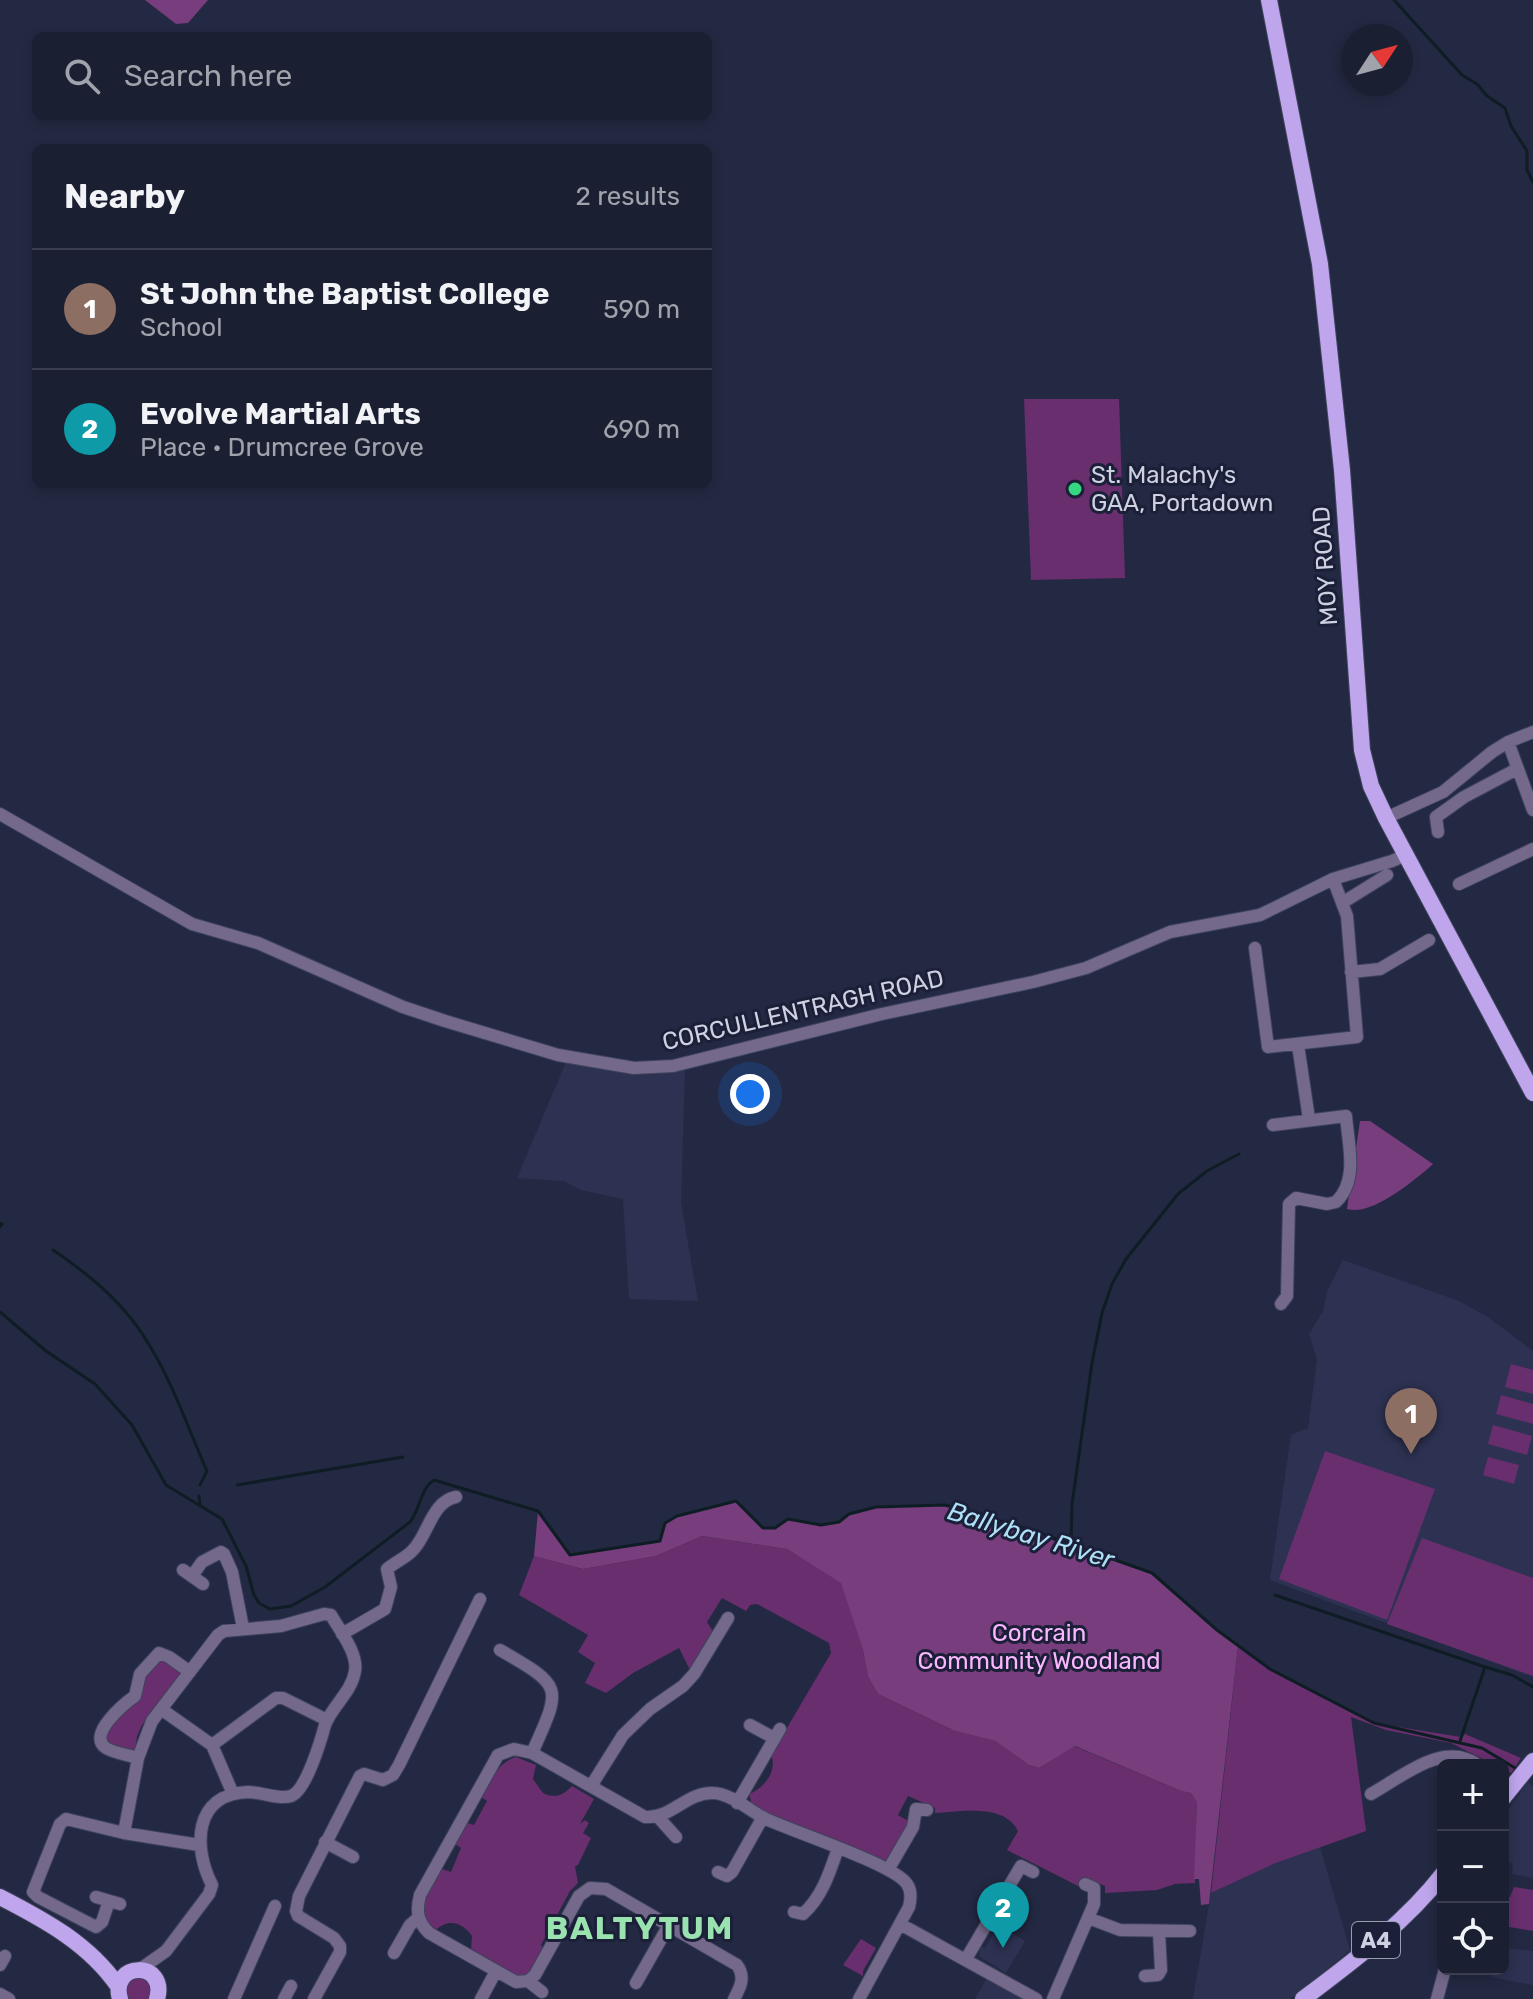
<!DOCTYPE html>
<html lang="en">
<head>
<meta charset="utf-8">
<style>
  body { margin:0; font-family:Rubik,sans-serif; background:#282c3e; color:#f1f3f6 }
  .controls { position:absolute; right:24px; bottom:24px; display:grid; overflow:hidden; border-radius:12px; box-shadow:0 4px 12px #0003 }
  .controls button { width:72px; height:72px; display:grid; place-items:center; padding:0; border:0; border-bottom:2px solid #393d4d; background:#1b1f32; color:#f1f3f6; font:40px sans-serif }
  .compass { position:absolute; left:1341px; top:24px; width:72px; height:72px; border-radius:50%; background:#1b1f32; box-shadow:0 4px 12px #0003; rotate:54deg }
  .you { position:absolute; left:750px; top:1094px; width:28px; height:28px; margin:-20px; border:6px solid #fff; border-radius:50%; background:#1a73e8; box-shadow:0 0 0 12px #1a73e833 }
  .badge { display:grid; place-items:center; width:52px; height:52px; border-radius:50%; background:#2563eb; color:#fff; font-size:26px; font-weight:700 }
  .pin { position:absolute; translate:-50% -66px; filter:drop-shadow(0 2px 4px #0008) }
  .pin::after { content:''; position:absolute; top:42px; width:28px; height:24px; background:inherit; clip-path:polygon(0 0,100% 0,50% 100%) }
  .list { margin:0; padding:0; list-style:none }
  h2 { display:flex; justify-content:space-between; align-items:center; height:104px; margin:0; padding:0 32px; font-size:34px }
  h2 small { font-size:26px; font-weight:400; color:#a0a2ac }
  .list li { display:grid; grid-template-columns:52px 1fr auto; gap:24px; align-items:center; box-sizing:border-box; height:120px; padding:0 32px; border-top:2px solid #393d4d }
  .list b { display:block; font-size:30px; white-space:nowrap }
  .list p { margin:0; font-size:26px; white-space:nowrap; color:#a0a2ac }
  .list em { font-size:26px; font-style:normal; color:#a0a2ac }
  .icon { flex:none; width:44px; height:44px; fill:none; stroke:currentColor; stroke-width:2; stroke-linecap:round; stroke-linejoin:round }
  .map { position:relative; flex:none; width:1533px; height:1999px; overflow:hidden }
  .search { position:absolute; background:#1b1f32; box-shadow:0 4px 12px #0003; left:32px; top:32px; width:680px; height:88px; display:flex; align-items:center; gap:20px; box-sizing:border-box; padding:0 28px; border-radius:12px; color:#a0a2ac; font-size:30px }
  .panel { position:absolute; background:#1b1f32; box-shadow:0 4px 12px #0003; left:32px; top:144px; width:680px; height:344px; border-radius:12px }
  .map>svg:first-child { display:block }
</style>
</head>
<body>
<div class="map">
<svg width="1533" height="1999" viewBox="0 0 1533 1999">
  <rect width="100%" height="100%" fill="#242943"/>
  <path fill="#2d3252" d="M566,1062L685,1067L681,1203L698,1301L629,1299L623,1199L581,1190L564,1181L517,1178Z
    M1343,1260L1459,1301L1488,1317L1533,1351V1677L1270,1580L1291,1435L1308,1428L1317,1360L1309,1334L1323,1311L1327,1292Z
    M1528,1782L1533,1786V1878L1512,1874L1513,1863L1503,1860V1817Z
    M1320,1847L1350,1950L1290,1999H1193L1211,1893L1276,1863Z
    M998,1925L1025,1941L1006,1973L979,1956L980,1946L985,1948Z
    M1503,1948L1533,1951V1985L1491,1977L1494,1969H1503Z
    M987,1978L1024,1999H975Z"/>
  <path fill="#682e6d" d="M1024,399H1119L1125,578L1031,580Z
    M1511,1364L1533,1370V1394L1505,1387Z
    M1501,1395L1533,1404V1424L1496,1414Z
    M1493,1425L1532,1436L1527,1455L1488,1444Z
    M1325,1451L1435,1489L1387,1620L1279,1579Z
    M1488,1457L1519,1465L1514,1484L1483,1475Z
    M702,1536L787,1549L842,1583L863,1650L868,1677L878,1694L955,1731L995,1741L1029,1765L1039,1768L1074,1746L1181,1791L1191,1793L1197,1801L1195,1883L1175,1884L1157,1890L1105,1893V1886L1083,1877L1078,1886L1007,1850L1018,1831C1004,1803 960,1812 935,1813V1808L908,1796L898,1815L910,1822L888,1862L765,1813L752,1805L749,1794C764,1788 778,1771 771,1755L831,1653L829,1643L757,1604L750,1605L746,1611L722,1598L707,1622L712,1630L711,1636L691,1672L679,1648L633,1673L606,1693L585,1683L595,1663L578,1652L588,1635L519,1595L534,1556L583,1569L656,1556Z
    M1422,1538L1533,1578V1676L1387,1624Z
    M1238,1646L1270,1669L1374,1723L1461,1737L1465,1734L1521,1758L1511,1773L1503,1769V1765H1495L1451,1743L1386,1730L1351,1717L1366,1831L1276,1863L1211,1893Z
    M160,1659L176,1668L180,1674L142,1725L137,1736L135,1752L105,1743C110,1715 141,1680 160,1659Z
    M516,1757L536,1765L533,1779L543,1793C555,1799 564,1795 572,1786L594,1799L580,1824L585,1820L589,1823L583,1833L591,1838L578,1865L575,1866L578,1883L570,1891L541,1945L545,1951L530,1975L520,1980L471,1951L472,1936C462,1922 448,1918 435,1931C412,1911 430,1890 442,1869L451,1872L461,1848L455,1844L467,1823L474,1825L487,1801L481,1797C490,1781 497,1763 516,1757Z
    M1514,1887L1533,1890V1931L1503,1926V1895L1510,1897Z
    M861,1939L876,1948L863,1971V1976L843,1965Z
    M136,1977L146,1980L152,1988L150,1999H125L124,1985Z"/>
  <path fill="#783d7c" d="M145,0H208L188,23L176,24Z
    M1360,1121H1370L1433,1164C1415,1180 1371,1217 1347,1209Z
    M736,1501L763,1528H775L788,1519L821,1525L839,1522L849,1514L876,1507L945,1505L1152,1573L1238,1646L1209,1904L1201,1905L1199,1879H1194L1197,1802L1191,1793L1181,1791L1075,1746L1039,1768L1029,1765L995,1741L955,1731L878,1694L868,1677L863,1650L841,1583L787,1549L702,1536L656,1556L583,1569L534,1556L538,1511L571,1555L660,1541L665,1523L677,1516Z"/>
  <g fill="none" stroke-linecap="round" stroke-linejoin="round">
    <path stroke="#0e1d24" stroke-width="3" d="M1394,0L1462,75L1477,84L1487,96L1505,108L1511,126L1527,151V170L1533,182
      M0,1223L2,1224L0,1227
      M53,1250C86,1272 121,1301 143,1335C171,1377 187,1426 207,1471L200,1485
      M0,1312L46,1351L95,1384L132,1425L166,1485L222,1519L246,1566L254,1595L259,1603L270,1609L291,1606L325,1587L410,1522C420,1509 421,1488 434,1480L538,1511L570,1555L660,1541L665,1523L677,1516L736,1501L763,1528H775L788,1519L821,1525L839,1522L849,1514L876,1507L945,1505L1028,1529L1152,1573L1217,1630L1270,1669L1374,1723L1482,1748L1520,1771
      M237,1485L403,1457
      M199,1496L200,1506
      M1071,1546L1072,1504L1092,1363L1102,1313L1112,1284L1126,1259L1178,1194L1207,1171L1239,1154
      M1275,1595L1485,1667L1460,1741
      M1485,1667L1512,1675L1533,1687"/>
    <defs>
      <path id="minor" d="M1508,742L1533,810
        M0,814L192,924L258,943L403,1007L445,1021L558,1055L634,1068L673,1066L882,1014L1033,982L1086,968L1170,932L1260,915L1333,879L1392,861L1406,855
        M1386,818L1443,792L1492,752L1508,742L1533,732
        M1438,832L1436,817L1464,797L1517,769
        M1459,884L1533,849
        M1342,903L1387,875
        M1255,948L1268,1047L1357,1037L1347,916L1333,879
        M1351,972L1380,969L1429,940
        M1298,1045L1309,1119
        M1273,1125L1346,1116C1348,1144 1359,1180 1336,1202L1327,1204L1296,1198L1289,1204L1287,1296L1281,1304
        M183,1570L203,1584
        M192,1576L202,1562L221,1552L224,1554L232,1572L243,1628
        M342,1634L385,1609L391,1587L387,1569C395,1562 406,1558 413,1550C428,1535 432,1501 456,1497
        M500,1650C564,1687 562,1686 532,1753
        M161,1709L212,1745L233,1794
        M750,1725L774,1738
        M212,1745L276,1698H283L327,1720
        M138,1758C128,1755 114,1753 106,1748C86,1735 125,1703 135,1696L140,1674L159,1653L169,1657L190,1672
        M591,1786L623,1735L650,1709L683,1686L694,1674L728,1618
        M1371,1794C1402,1777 1443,1740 1478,1765
        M737,1803L780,1729
        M658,1817L676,1837
        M124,1833L138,1758L152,1721L218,1635L224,1631L281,1626L324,1614L331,1615C340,1631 358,1653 355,1671C352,1692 332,1706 325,1725C321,1740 306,1791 291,1796C279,1800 261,1792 248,1792C193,1794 193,1848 212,1885L209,1894L166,1951L139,1970
        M325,1842L353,1857
        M888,1870L913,1827L916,1809L927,1810
        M718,1872L727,1876L732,1872L763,1817
        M96,1897L120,1904
        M109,1901L102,1922L96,1927L38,1897L33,1892L60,1824L66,1819L124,1833L199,1845
        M794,1912L803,1914C822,1897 830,1872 838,1848
        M1088,1918L1120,1930L1190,1931
        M900,1924L1036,1999
        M394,1953L410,1925L418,1918
        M966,1959L1021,1866L1033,1872
        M0,1965L5,1956
        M1145,1976L1158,1975L1161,1970L1159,1932
        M528,1981L542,1992
        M636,1983L669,1925
        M0,1994L9,1999
        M234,1999L275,1906
        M284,1999L291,1986
        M314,1999L340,1952V1946L334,1938L298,1916L296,1911L299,1896L360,1776L364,1774L383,1780L393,1775L399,1765L480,1599
        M481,1999L496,1971
        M734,1999C740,1988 746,1977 737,1965L606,1889L590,1888L579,1896L535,1975L528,1981L516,1982L429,1933C417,1921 416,1911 420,1895L498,1755L514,1749L532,1753L645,1817C671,1819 687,1792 713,1793C729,1793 748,1809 762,1817C790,1831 894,1864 907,1884C912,1891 911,1899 909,1907L859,1999
        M1053,1999L1094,1904V1888L1085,1884
        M1437,1999L1445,1969"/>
      <path id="major" d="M1269,0L1320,264L1342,470L1362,750L1371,786L1386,818L1533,1093
        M1503,1798L1533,1761
        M0,1897C45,1920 89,1944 118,1986
        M120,1999C109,1961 168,1960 157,1999
        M1303,1999C1352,1962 1405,1923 1443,1874"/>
    </defs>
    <use href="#minor" stroke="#3f445c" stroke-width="14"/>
    <use href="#major" stroke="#3f445c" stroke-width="18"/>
    <use href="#minor" stroke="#74698b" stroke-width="12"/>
    <use href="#major" stroke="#bea5ec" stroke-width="16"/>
  </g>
  <circle fill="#35d881" stroke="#1b1f38" stroke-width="3" cx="1075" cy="489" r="8"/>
  <g text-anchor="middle" stroke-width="6" stroke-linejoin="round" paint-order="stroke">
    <rect fill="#1b1f38" stroke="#989caf" stroke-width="2" x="1352" y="1922" width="48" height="36" rx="6"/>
    <g font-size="22" font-weight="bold" fill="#cdd1e2">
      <text x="1376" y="1948">A4</text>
    </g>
    <g font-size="24" fill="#cdd1e2" stroke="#1b1f38" text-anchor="start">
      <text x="1091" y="483">St. Malachy's<tspan x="1091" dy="28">GAA, Portadown</tspan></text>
    </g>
    <g font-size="24" fill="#cdd1e2" stroke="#1b1f38">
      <text transform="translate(1325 566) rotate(-94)" y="8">MOY ROAD</text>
      <text transform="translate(803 1010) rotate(-13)" y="8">CORCULLENTRAGH ROAD</text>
    </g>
    <g font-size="24" fill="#fab6fe" stroke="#1b1f38">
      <text x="1039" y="1641">Corcrain<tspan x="1039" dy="28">Community Woodland</tspan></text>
    </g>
    <g font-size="26" font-style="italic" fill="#addff6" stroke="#1b1f38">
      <text transform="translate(1031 1535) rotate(17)" y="9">Ballybay River</text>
    </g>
    <g font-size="32" font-weight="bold" letter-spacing="2" fill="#9ae3b1" stroke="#1b1f38">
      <text x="640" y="1939">BALTYTUM</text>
    </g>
  </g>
</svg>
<div class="controls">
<button>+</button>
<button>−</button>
<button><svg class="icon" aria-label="locate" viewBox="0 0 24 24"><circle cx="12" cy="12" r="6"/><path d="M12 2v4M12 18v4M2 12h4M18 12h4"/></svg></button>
</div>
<svg class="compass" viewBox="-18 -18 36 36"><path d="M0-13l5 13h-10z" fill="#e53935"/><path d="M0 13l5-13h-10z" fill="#a0a2ac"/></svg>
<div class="you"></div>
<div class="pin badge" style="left:1411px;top:1454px;background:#8d6e63">1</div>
<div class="pin badge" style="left:1003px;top:1948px;background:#0f9aa8">2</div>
<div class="search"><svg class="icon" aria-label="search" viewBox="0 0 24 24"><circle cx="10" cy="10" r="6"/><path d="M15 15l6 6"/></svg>Search here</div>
<section class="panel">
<h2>Nearby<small>2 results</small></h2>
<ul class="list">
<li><span class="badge" style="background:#8d6e63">1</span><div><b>St John the Baptist College</b><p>School</p></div><em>590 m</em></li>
<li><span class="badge" style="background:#0f9aa8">2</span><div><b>Evolve Martial Arts</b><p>Place · Drumcree Grove</p></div><em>690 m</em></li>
</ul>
</section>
</div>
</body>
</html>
